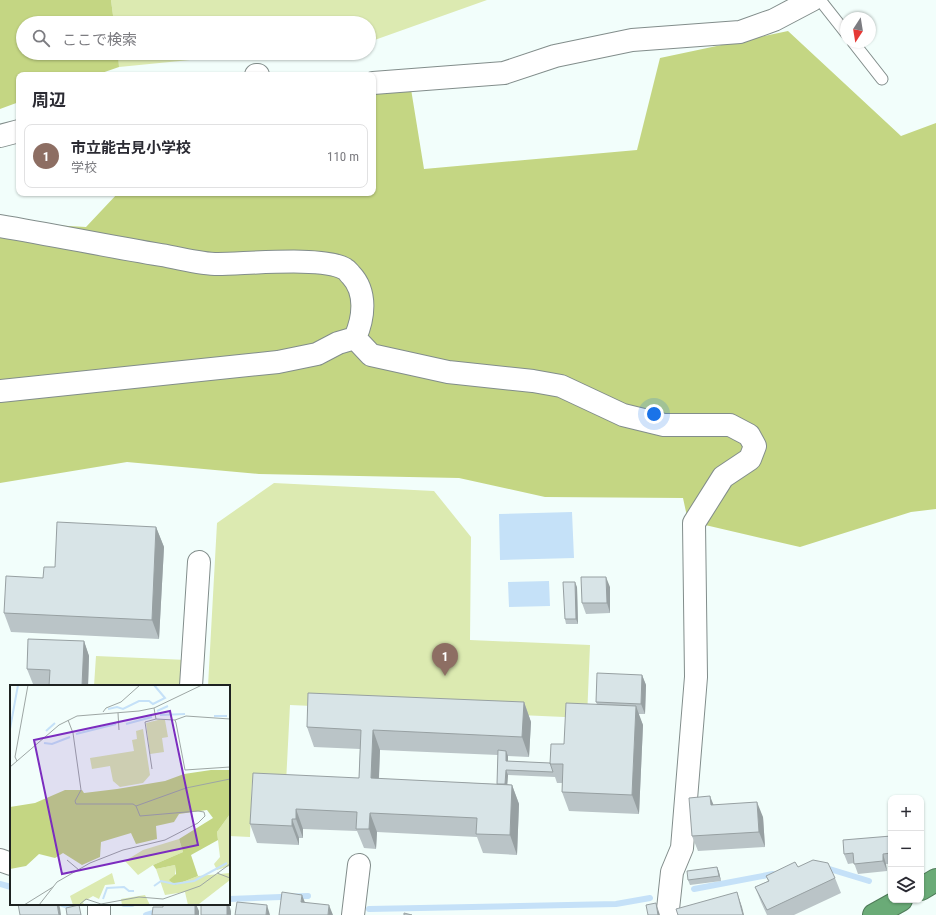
<!DOCTYPE html>
<html lang="ja">
<head>
<meta charset="utf-8">
<style>
  body { margin:0; font-family:"Roboto Condensed","Noto Sans JP",sans-serif; background:#f7f7f7; color:#2b2b33 }
  .controls { position:absolute; right:12px; bottom:12px; display:grid; overflow:hidden; border-radius:8px; box-shadow:0 1px 3px #0004 }
  .controls button { width:36px; height:36px; display:grid; place-items:center; padding:0; border:0; border-bottom:1px solid #e1e1e2; background:#fff; color:#2b2b33; font:20px sans-serif }
  .compass { position:absolute; left:840px; top:12px; width:36px; height:36px; border-radius:50%; background:#fff; box-shadow:0 1px 3px #0004; rotate:192deg }
  .you { position:absolute; left:654px; top:414px; width:14px; height:14px; margin:-10px; border:3px solid #fff; border-radius:50%; background:#1a73e8; box-shadow:0 0 0 6px #1a73e833 }
  .badge { display:grid; place-items:center; width:26px; height:26px; border-radius:50%; background:#9d2e8c; color:#fff; font-size:13px; font-weight:700 }
  .pin { position:absolute; translate:-50% -33px; filter:drop-shadow(0 1px 2px #0008) }
  .pin::after { content:''; position:absolute; top:21px; width:14px; height:12px; background:inherit; clip-path:polygon(0 0,100% 0,50% 100%) }
  .list { margin:0; padding:0; list-style:none }
  h2 { display:flex; justify-content:space-between; align-items:center; height:52px; margin:0; padding:0 16px; font-size:17px }
  h2 small { font-size:13px; font-weight:400; color:#7c7c81 }
  .list li { display:grid; grid-template-columns:26px 1fr auto; gap:12px; align-items:center; box-sizing:border-box; height:64px; margin:0 8px 8px; padding:0 8px; border:1px solid #e1e1e2; border-radius:8px }
  .list b { display:block; font-size:15px; white-space:nowrap }
  .list p { margin:0; font-size:13px; white-space:nowrap; color:#7c7c81 }
  .list em { font-size:13px; font-style:normal; color:#7c7c81 }
  .icon { flex:none; width:22px; height:22px; fill:none; stroke:currentColor; stroke-width:2; stroke-linecap:round; stroke-linejoin:round }
  .map { position:relative; flex:none; width:936px; height:915px; overflow:hidden }
  .search { position:absolute; background:#fff; box-shadow:0 1px 3px #0004; left:16px; top:16px; width:360px; height:44px; display:flex; align-items:center; gap:10px; box-sizing:border-box; padding:0 14px; border-radius:22px; color:#7c7c81; font-size:15px }
  .panel { position:absolute; background:#fff; box-shadow:0 1px 3px #0004; left:16px; top:72px; width:360px; height:124px; border-radius:8px }
  .map>svg:first-child { display:block }
</style>
</head>
<body>
<div class="map">
<svg width="936" height="915" viewBox="0 0 936 915">
  <rect width="100%" height="100%" fill="#f2fefb"/>
  <path fill="#dceab1" d="M111,0H487L369,42V23H114Z
    M118,53H261L119,67Z
    M274,483L434,491L471,537L470,640L590,645L587,718L290,705L286,783L252,781L250,837L229,836V686H208L217,523Z
    M96,656L187,660L186,686H94Z"/>
  <path fill="#c4d683" d="M0,0H111L114,23H23V53H118L119,67L96,75H19V102L0,109Z
    M788,31L901,136L936,123V509L911,512L800,547L688,521L683,498L545,497L459,478L259,474L127,462L0,483V222L86,227L118,193H373V91L411,89L424,169L637,150L660,58Z"/>
  <path fill="#c5e1f8" d="M572,512L574,558L500,560L499,514Z
    M549,581L550,606L509,607L508,582Z"/>
  <g fill="none" stroke-linecap="round" stroke-linejoin="round">
    <path stroke="#c5e1f8" stroke-width="6" d="M823,867L869,881
      M0,884L11,887
      M694,889L773,874
      M229,899L308,896
      M62,904L71,907
      M124,904H132
      M369,909L616,904L650,898
      M146,915L159,911"/>
    <defs>
      <path id="lane" d="M820,0L846,33
        M853,42L882,79"/>
      <path id="street" d="M256,75H258
        M373,83L504,73L555,56L632,40L740,32L774,20L812,0
        M0,136L19,131
        M0,226C54,235 107,246 161,255C180,258 200,264 218,264C245,264 325,256 345,269C347,270 349,273 351,275C367,292 364,318 355,338L338,343L317,354L278,362L0,391
        M355,338L371,355L448,372L533,381L561,386L623,415L664,425H730L749,435L755,446L750,459L723,477L694,523L696,677L682,848L672,872L668,909L669,915
        M191,686L199,562
        M0,860L11,864
        M99,904V915
        M353,915L359,865"/>
      <path id="highway" d="M921,889L936,880
        M874,915L901,900"/>
    </defs>
    <use href="#lane" stroke="#828d8b" stroke-width="13"/>
    <use href="#street" stroke="#828d8b" stroke-width="24"/>
    <use href="#highway" stroke="#4f7b59" stroke-width="24"/>
    <use href="#lane" stroke="#fff" stroke-width="11"/>
    <use href="#street" stroke="#fff" stroke-width="22"/>
    <use href="#highway" stroke="#6aab77" stroke-width="22"/>
  </g>
  <path fill="#bac4c7" fill-rule="evenodd" d="M156,527L164,547L159,639L11,632L4,613L55,567Z
    M577,587L578,624H566L565,619Z
    M610,587V613L586,614L582,603Z
    M84,641L89,656L88,686H49V685L33,684L27,669Z
    M642,675L646,685L645,714H638L643,725L639,814L569,811L562,792V783H557L555,777L508,775L507,784L512,785L519,804L517,855L483,853L477,837L377,832L376,849L364,848L357,831L303,829V838H299V845L257,843L250,824L359,778L360,749L314,747L307,727L524,702L531,722L529,757L508,756V761L550,763L564,744L597,704L596,702ZM380,750L498,755L497,784L379,779Z
    M714,805L763,817L765,847L698,851L692,836Z
    M891,836V864H886L887,871L858,874L854,863L848,864L844,854Z
    M717,867L719,872L721,881L690,885L688,880Z
    M798,867L835,878L841,893L794,915H767L761,902L755,887L768,881L766,876Z"/>
  <path fill="#97a0a2" d="M156,527L164,547L159,639L152,620Z
    M606,577L610,587V613L607,603Z
    M575,582L577,587L578,624L576,619Z
    M84,641L89,656L88,686H82Z
    M642,675L646,685L645,714L641,704Z
    M524,702L531,722L529,757L522,737Z
    M636,706L643,725L639,814L632,795Z
    M373,730L380,750L378,798L371,778Z
    M506,751L508,756V766L506,761Z
    M506,770L508,775L506,804L504,798Z
    M512,785L519,804L517,855L510,835Z
    M710,796L716,811L711,805Z
    M757,802L763,817L765,847L759,832Z
    M296,809L303,829V838L296,819Z
    M370,813L377,832L376,849L369,829Z
    M292,819L299,838V845L292,826Z
    M883,854L886,864L887,871L883,861Z
    M717,867L719,872L721,881L719,876Z
    M737,892L742,907L744,915H743Z
    M302,895L306,905L301,902Z
    M656,903L660,915H658Z
    M57,904H59L60,908L61,915H59Z
    M195,904H196L199,911V915H195Z
    M227,904H229L231,911V915H227Z
    M267,905L270,915H266Z
    M329,905L333,915H328Z"/>
  <path fill="#d8e4e7" stroke="#97a0a2" d="M57,522L156,527L152,620L4,613L6,576L43,578L44,567H55Z
    M581,577H606L607,603H582Z
    M563,582H575L576,619H565Z
    M28,639L84,641L82,686H49L50,670L27,669Z
    M597,673L642,675L641,704L596,702Z
    M308,693L524,702L522,737L373,730L371,778L512,785L510,835L476,834L477,818L370,813L369,829H356L357,812L296,809V819H292V826L250,824L253,773L359,778L361,730L307,727Z
    M566,703L636,706L632,795L562,792L563,764H550L551,744H564Z
    M498,750L506,751V761L550,763L553,772L506,770L505,784H497Z
    M710,796L711,805L757,802L759,832L692,836L689,798Z
    M891,836V853L883,854V861L854,864L853,853L844,854L843,840Z
    M813,860L828,863L835,878L767,910L755,887L769,881L766,876L795,862L798,867Z
    M717,867L719,876L688,880L687,871Z
    M282,892L302,895L301,902L329,905L328,915H279Z
    M737,892L743,915H678L676,909Z
    M237,902L267,905L266,915H235Z
    M656,903L658,915H648L646,905Z
    M18,904H57L59,915H20Z
    M163,904H195V915H152L153,907H163Z
    M201,904H227V915H201Z
    M79,905L81,915H67L66,908Z
    M404,913L412,915H404Z"/>
  <g transform="translate(10 685)">
    <rect width="220" height="220" fill="#f2fefb"/>
    <path d="M148,35H155L158,52L152,53L154,67L140,69L136,38ZM133,44L140,90L133,98L110,102L103,96L100,81L82,84L80,73L124,66L122,55L127,54L126,46ZM220,129V181L207,185L204,179L210,172L207,147ZM169,154L173,167L143,180L128,190L115,176L133,165ZM165,180V200L188,191L220,188V195L189,219L178,220L175,207L155,210L146,184ZM102,188L105,199L95,200L89,214L83,211L73,217L74,220H63L60,211ZM135,210L140,220H112L111,214Z" fill="#dceab1"/>
    <path d="M201,85H220V129L207,147L208,155L181,170L188,191L165,200L159,195L166,189L165,180L146,184L143,180L173,167L169,154L203,133L197,125L169,129L164,137L146,141L147,154L126,159L121,148L91,157L90,172L72,180L53,168L45,173L29,169L16,181L0,184V122L25,118L55,105H72L74,108L107,104L155,96L174,89Z" fill="#c4d683"/>
    <path fill="none" stroke="#c5e1f8" stroke-width="2" d="M98,24L107,22L113,24L129,16H139L143,19L155,13L144,0M147,26L158,21M150,30L175,29M204,31H217M116,39L142,32M0,44L8,0M36,46L45,38M66,49L106,39M34,58L42,59L60,52M144,201L151,196L164,199L184,196L217,178M93,214L97,203L114,202L119,206H124"/>
    <path fill="none" stroke="#9da6a4" stroke-width="1" d="M144,23L146,34L165,35L166,38L175,85L220,82M93,27L96,23L111,17L130,0M108,28L109,45M58,35L63,48L71,105L65,116L66,119H123L126,121M165,35L176,31L220,34M7,76L5,72L18,0M0,82L49,40L67,31L129,26L144,23L192,0M142,84L135,37L146,34M126,121L176,103L220,94M57,175L69,185M207,188L220,193M14,220L43,202M29,220L47,197L80,178L113,165L155,155L188,138L195,131L194,127L188,126L130,131L126,121M69,220L76,214L91,219L129,212L153,214L190,201L220,179"/>
    <path fill="#7b2cbf" fill-opacity="0.15" stroke="#7b2cbf" stroke-width="2" d="M160,26L188,160L52,189L24,55Z"/>
    <rect width="220" height="220" fill="none" stroke="#1e2221" stroke-width="2"/>
  </g>
</svg>
<div class="controls">
<button>+</button>
<button>−</button>
<button><svg class="icon" aria-label="layers" viewBox="0 0 24 24"><path d="M12 4l9 5-9 5-9-5zM3 14l9 5 9-5"/></svg></button>
</div>
<svg class="compass" viewBox="-18 -18 36 36"><path d="M0-13l5 13h-10z" fill="#e53935"/><path d="M0 13l5-13h-10z" fill="#7c7c81"/></svg>
<div class="you"></div>
<div class="pin badge" style="left:445px;top:676px;background:#8d6e63">1</div>
<div class="search"><svg class="icon" aria-label="search" viewBox="0 0 24 24"><circle cx="10" cy="10" r="6"/><path d="M15 15l6 6"/></svg>ここで検索</div>
<section class="panel">
<h2>周辺<small></small></h2>
<ul class="list">
<li><span class="badge" style="background:#8d6e63">1</span><div><b>市立能古見小学校</b><p>学校</p></div><em>110 m</em></li>
</ul>
</section>
</div>
</body>
</html>
